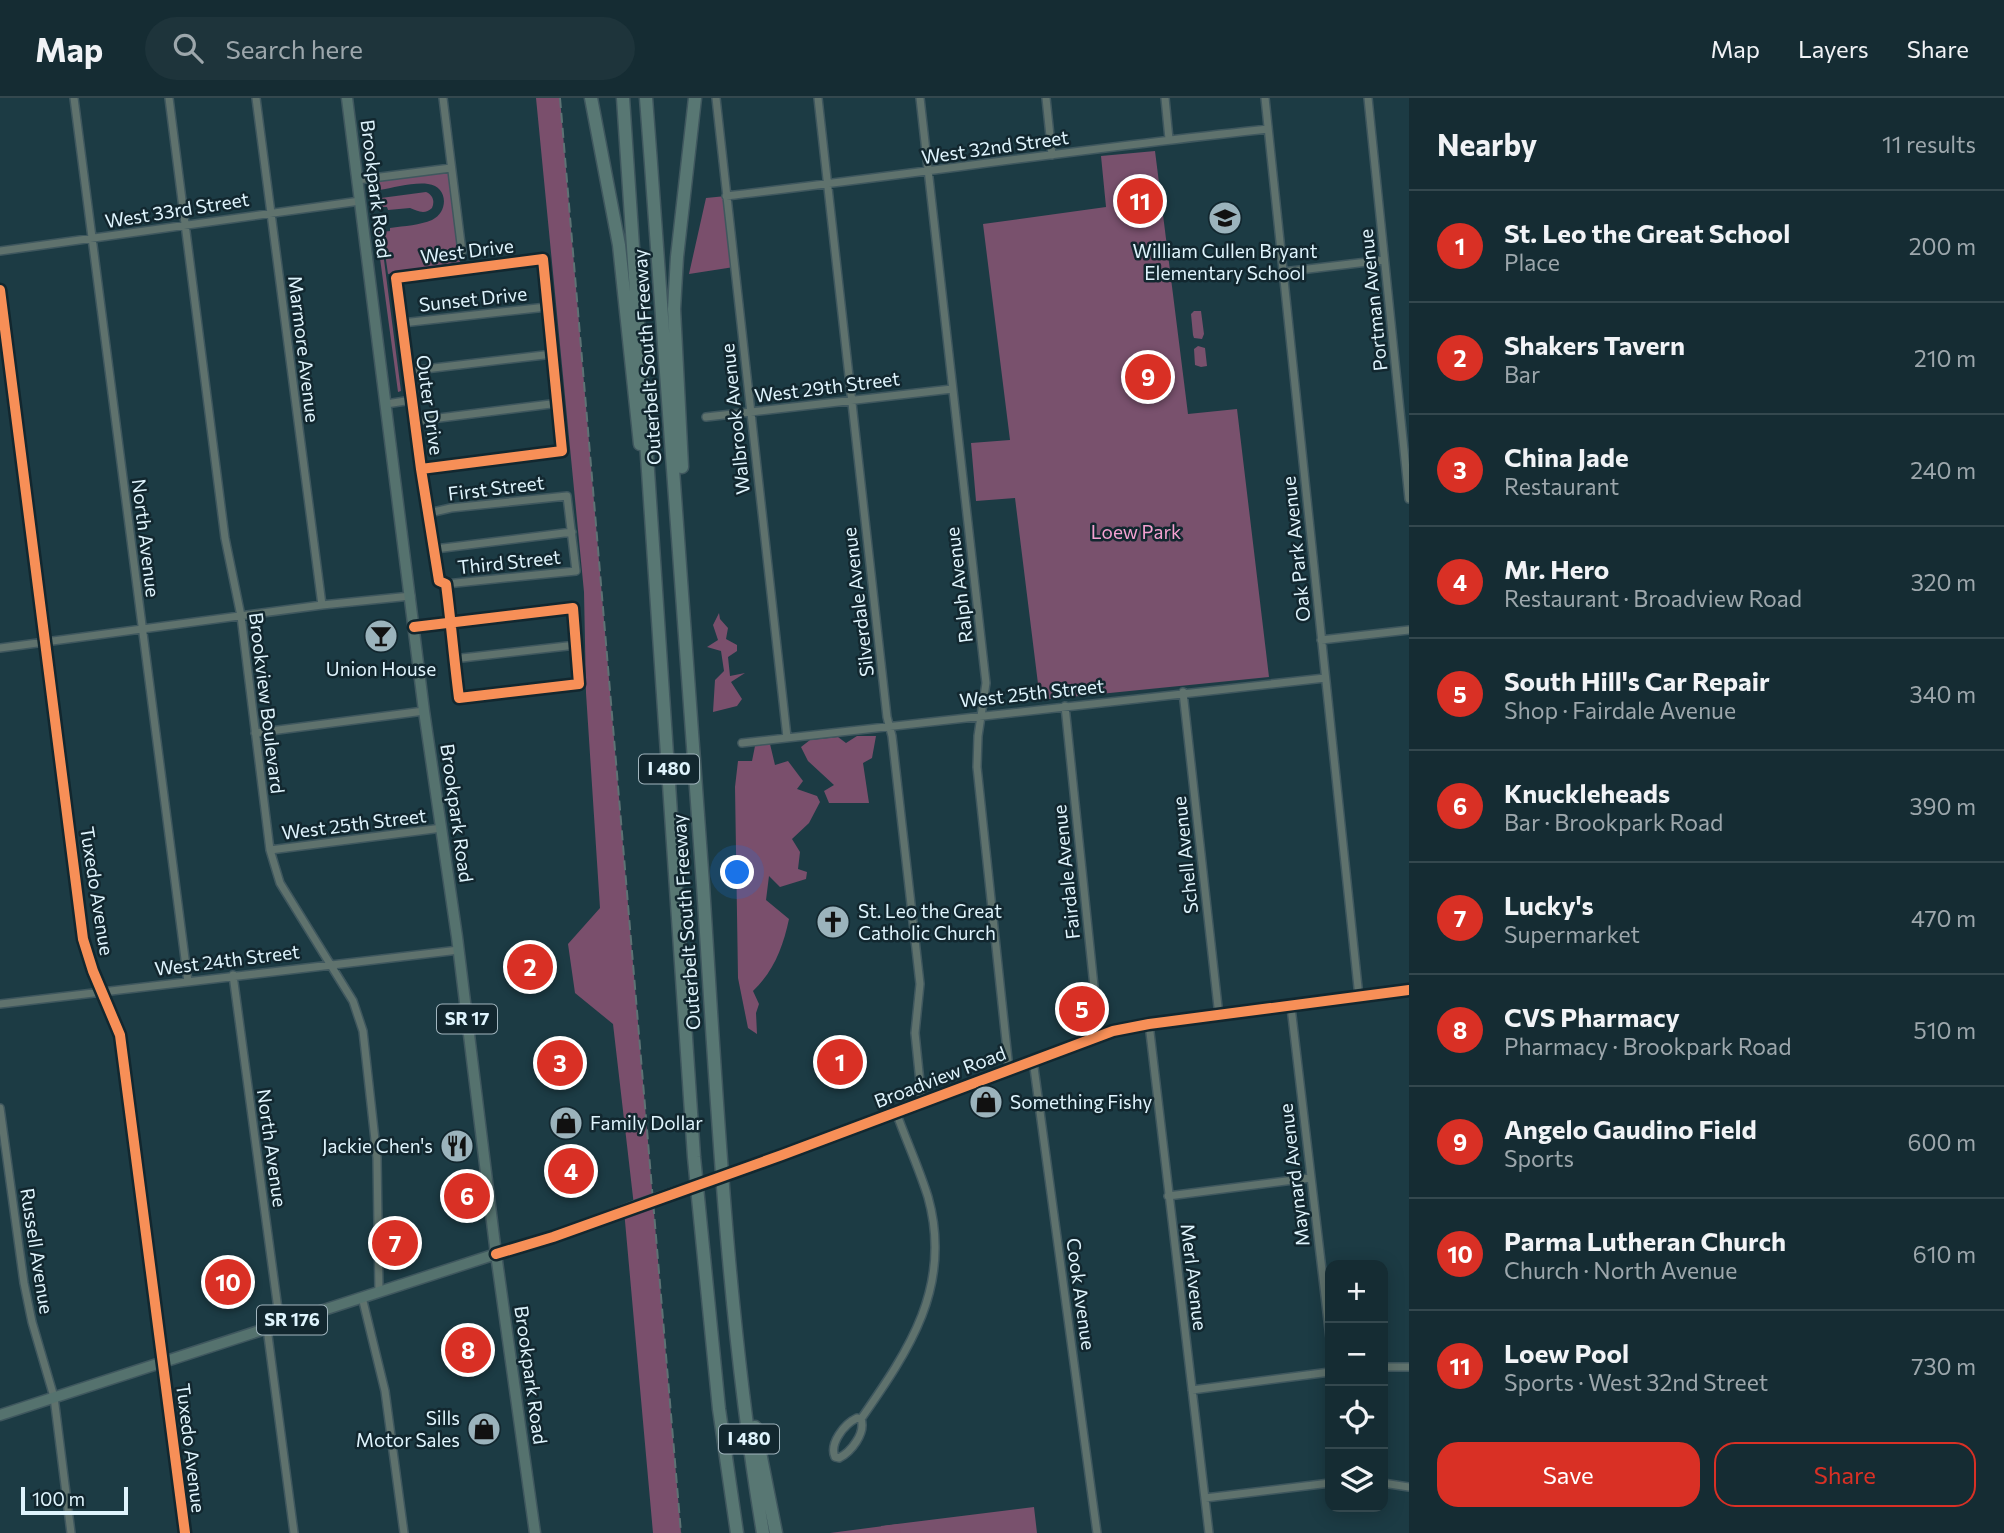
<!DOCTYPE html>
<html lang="en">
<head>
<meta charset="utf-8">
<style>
  body { margin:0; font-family:Commissioner,sans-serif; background:#1e343b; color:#f1f3f6 }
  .controls { position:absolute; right:21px; bottom:21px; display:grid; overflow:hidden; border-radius:14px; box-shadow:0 4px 18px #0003 }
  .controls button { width:63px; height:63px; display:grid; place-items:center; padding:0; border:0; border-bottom:2px solid #34484e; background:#152c33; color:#f1f3f6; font:35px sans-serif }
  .scale { position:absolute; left:21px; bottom:18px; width:107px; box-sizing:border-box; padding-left:7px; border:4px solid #dff4fd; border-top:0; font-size:19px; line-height:24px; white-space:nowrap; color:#dff4fd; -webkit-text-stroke:5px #12272f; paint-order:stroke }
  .you { position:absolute; left:738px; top:775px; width:24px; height:24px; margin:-18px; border:5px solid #fff; border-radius:50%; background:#1a73e8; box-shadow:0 0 0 10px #1a73e833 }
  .badge { display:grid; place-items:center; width:46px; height:46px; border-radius:50%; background:#d93025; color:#fff; font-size:23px; font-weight:700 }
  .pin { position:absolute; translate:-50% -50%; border:4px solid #fff; box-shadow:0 2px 7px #0006 }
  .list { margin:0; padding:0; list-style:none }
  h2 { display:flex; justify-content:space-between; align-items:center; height:91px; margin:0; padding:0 28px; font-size:30px }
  h2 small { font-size:23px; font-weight:400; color:#9da7ac }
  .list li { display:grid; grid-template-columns:46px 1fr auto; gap:21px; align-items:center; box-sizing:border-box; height:112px; padding:0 28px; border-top:2px solid #34484e }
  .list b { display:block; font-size:26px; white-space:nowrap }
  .list p { margin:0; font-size:23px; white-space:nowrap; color:#9da7ac }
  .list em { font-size:23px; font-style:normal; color:#9da7ac }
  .actions { display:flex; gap:14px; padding:21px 28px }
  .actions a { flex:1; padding:16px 0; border:2px solid #d93025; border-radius:21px; text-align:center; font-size:24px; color:#d93025 }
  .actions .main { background:#d93025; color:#fff }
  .icon { flex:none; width:38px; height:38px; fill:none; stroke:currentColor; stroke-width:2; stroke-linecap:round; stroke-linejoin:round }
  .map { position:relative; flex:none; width:1409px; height:1435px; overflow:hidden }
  header { display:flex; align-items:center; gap:42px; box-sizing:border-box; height:98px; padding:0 35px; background:#152c33; border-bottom:2px solid #34484e }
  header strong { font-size:33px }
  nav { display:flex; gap:38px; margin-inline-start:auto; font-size:24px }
  .search { width:490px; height:63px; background:#1e343b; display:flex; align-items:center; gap:18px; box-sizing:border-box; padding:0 24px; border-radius:38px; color:#9da7ac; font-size:26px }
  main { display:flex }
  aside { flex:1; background:#152c33 }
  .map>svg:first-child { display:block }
</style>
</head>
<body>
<header>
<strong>Map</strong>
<div class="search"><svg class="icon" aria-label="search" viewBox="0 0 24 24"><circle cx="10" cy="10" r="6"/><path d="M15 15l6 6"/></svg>Search here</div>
<nav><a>Map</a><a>Layers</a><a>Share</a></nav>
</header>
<main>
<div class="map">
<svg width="1409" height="1435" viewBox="0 0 1409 1435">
  <rect width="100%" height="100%" fill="#1c3b44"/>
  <path fill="#79516d" d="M1155,53L1188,316L1237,311L1269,579L1040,602L1015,400L976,403L971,345L1010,342L983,126L1106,109L1101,58Z
    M448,72L460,164L388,176L382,134L390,133V130C405,128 420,127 432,122C449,114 448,88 428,86C413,84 394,90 379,92L376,81Z
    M426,94C433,97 435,103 432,110C425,117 417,113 410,110L388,112L387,109H379L378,101L381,100Z
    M380,131L401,293L398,294L377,138Z
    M1194,213H1201L1204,236L1202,241L1194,240L1193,237L1191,216Z
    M1198,248L1205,250L1207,268L1201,269L1195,267L1194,251Z
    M1034,1409L1037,1435H882L881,1428Z"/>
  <path fill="#7a4f6c" d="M536,0H560L681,1435H653L624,1112L634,1108L613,926L575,895L568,846L600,810L586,595L584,494Z
    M726,98L734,169L689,176L706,100Z
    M719,515L720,521L728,530L726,541L737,547V553L728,559L730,578L745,575L731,584L742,601L737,608L713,614L715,582L724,573L721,553L707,549L718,542L713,527Z
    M857,638H876L872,660L863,665L869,705H829L824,693L834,687L808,663L801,649L810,642L838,639L846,645Z
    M770,646L775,667L788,663L803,683L797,691L817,698L820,704L809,725L792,741L800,754L798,771L807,774L806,781L780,789L769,778L766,802L789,821C783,849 774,873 753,893L759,906L756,915L757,936L748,930L738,880L735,689L738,663H752L755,648Z
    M899,1426L901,1435H830Z"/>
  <path fill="#211f4b" d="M1144,87L1146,109L1135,110L1132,88Z"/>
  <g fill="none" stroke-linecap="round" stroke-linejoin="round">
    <defs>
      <path id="street" d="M74,0L188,884
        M169,0L225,440L241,518L270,752L280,785L353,903L363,933L377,1060L379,1194
        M256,0L322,507
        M443,0L462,154
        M716,0L787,639
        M818,0L887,619L892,638L920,886L915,935L922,1004
        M920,0L986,585L978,638L977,669L1009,971
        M1046,0L1052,57
        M1165,0L1169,41
        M1265,0L1359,899
        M1368,0L1409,401
        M357,82L451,70
        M726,98C907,77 1087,50 1268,31
        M0,153L360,103
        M1283,174L1384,162
        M0,192L83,841L93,873L120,937L185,1435
        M402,225L547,209
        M408,273L553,256
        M386,306L412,302
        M706,319L952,291
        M415,323L559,305
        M429,415L451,410L567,398L576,473L446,486
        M435,451L572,434
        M414,529L573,510L579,586L459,600C454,562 451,524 446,486L439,483L421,371L396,180L543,161L562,353L421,371
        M1321,542L1409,532
        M0,550L322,507L411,498
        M453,561L576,547
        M1183,594L1219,918
        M1065,608L1099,937
        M255,635L424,613
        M742,645L1325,580
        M270,752L442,730
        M233,877L280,1226
        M0,906L459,852
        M1291,909L1330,1240
        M1149,926L1209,1435
        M1033,962L1097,1435
        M0,1010L24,1185L32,1224L54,1299L71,1435
        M1168,1098L1310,1080
        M362,1199L385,1293L404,1435
        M267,1230L294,1435
        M1383,1269H1409
        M1192,1292L1330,1274
        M857,1320L861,1321C866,1335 851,1354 839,1360L835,1359C829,1346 844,1326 857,1320Z
        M861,1321C909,1252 953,1188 928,1099C919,1070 906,1042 896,1014
        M1383,1385L1409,1389
        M1205,1400L1330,1385"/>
      <path id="secondary" d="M745,1070L1113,933L1149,926L1409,892
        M496,1156L553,1139L634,1108"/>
      <path id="primary" d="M347,0L424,613L457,839L496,1156L535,1435
        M0,1317L496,1156"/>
      <path id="highway" d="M591,0L619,147L640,346
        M623,0L694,1059L719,1311L737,1435
        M646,0C666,262 685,524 703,787C717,1003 727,1221 763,1435
        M682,369L674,211L677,159L695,0
        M755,1329L776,1435"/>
    </defs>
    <use href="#street" stroke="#3f575e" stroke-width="10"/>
    <use href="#secondary" stroke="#3f575e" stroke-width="12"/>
    <use href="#primary" stroke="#3f575e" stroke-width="13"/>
    <use href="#highway" stroke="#3f575e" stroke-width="15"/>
    <use href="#street" stroke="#5f726d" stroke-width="7"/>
    <use href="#secondary" stroke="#5b746f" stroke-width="10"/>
    <use href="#primary" stroke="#55726e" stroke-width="10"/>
    <use href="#highway" stroke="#587773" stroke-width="12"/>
    <path stroke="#5d7274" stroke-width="2" stroke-dasharray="10 5" stroke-linecap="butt" d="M560,0L681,1435"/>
    <defs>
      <path id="secondary-bridge" d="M634,1108L745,1070"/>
    </defs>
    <use href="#secondary-bridge" stroke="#3f575e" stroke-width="12" stroke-linecap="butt"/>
    <use href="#secondary-bridge" stroke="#5b746f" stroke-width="10"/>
    <defs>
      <path id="cycleway" d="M0,192L83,841L93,873L120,937L185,1435
        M414,529L573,510L579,586L459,600C454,562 451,524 446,486L439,483L421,371L396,180L543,161L562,353L421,371
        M496,1156L553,1139L782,1057L1113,933L1149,926L1409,892"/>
    </defs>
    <use href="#cycleway" stroke="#12272f" stroke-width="15"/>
    <use href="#cycleway" stroke="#f78f57" stroke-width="10"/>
  </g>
  <defs>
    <symbol id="school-disc" viewBox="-11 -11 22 22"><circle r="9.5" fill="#9bb3bc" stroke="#12272f"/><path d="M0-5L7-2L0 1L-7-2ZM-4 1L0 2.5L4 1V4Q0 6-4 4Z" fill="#111"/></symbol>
    <symbol id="bar-disc" viewBox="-11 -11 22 22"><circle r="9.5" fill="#9bb3bc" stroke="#12272f"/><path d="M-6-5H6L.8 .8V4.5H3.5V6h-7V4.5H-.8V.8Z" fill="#111"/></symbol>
    <symbol id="church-disc" viewBox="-11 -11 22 22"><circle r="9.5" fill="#9bb3bc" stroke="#12272f"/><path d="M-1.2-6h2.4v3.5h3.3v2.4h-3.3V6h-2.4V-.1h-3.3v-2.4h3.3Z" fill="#111"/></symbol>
    <symbol id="shop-disc" viewBox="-11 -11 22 22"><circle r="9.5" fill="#9bb3bc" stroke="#12272f"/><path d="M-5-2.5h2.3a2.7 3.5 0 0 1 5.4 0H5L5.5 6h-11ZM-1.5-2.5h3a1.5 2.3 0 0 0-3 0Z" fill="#111"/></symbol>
    <symbol id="restaurant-disc" viewBox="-11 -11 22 22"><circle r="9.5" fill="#9bb3bc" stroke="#12272f"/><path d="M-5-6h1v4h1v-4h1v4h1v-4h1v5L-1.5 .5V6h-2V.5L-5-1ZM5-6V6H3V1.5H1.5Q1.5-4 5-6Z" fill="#111"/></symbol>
  </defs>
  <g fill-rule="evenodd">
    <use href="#school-disc" x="1206" y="101" width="38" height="38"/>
    <use href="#bar-disc" x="362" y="519" width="38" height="38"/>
    <use href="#church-disc" x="814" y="805" width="38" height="38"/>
    <use href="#shop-disc" x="967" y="985" width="38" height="38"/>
    <use href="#shop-disc" x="547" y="1006" width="38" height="38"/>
    <use href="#restaurant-disc" x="438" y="1029" width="38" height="38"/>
    <use href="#shop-disc" x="465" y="1312" width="38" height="38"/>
  </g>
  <g text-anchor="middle" stroke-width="5" stroke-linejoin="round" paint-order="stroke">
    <g fill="#12272f" stroke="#a2b6bf" stroke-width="2">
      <rect x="639" y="656.5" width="60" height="29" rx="5"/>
      <rect x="437" y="906.5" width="60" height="29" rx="5"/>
      <rect x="257" y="1207.5" width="70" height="29" rx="5"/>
      <rect x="719" y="1326.5" width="60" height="29" rx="5"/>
    </g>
    <g font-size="18" font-weight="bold" fill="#dff4fd">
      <text x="669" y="677">I 480</text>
      <text x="467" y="927">SR 17</text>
      <text x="292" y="1228">SR 176</text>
      <text x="749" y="1347">I 480</text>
    </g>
    <g font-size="19" fill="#dff4fd" stroke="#12272f">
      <text transform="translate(995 49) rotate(-8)" y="7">West 32nd Street</text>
      <text transform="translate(376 91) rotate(83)" y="7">Brookpark Road</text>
      <text transform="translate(177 112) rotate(-9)" y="7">West 33rd Street</text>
      <text transform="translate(467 153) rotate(-7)" y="7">West Drive</text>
      <text transform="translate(473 201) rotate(-6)" y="7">Sunset Drive</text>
      <text transform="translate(1373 202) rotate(-96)" y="7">Portman Avenue</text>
      <text transform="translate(304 251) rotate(83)" y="7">Marmore Avenue</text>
      <text transform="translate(647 259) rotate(-94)" y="7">Outerbelt South Freeway</text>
      <text transform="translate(827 289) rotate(-7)" y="7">West 29th Street</text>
      <text transform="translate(430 307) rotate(82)" y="7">Outer Drive</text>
      <text transform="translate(735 321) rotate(-96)" y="7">Walbrook Avenue</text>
      <text transform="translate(496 390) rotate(-7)" y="7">First Street</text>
      <text transform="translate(146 440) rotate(83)" y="7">North Avenue</text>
      <text transform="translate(1296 451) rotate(-96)" y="7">Oak Park Avenue</text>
      <text transform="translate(509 464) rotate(-6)" y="7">Third Street</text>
      <text transform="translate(959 487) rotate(-97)" y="7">Ralph Avenue</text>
      <text transform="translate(858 504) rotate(-97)" y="7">Silverdale Avenue</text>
      <text transform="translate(1032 595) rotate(-6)" y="7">West 25th Street</text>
      <text transform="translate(267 605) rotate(83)" y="7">Brookview Boulevard</text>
      <text transform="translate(457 715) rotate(82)" y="7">Brookpark Road</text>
      <text transform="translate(354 726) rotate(-7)" y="7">West 25th Street</text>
      <text transform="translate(1185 757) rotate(-96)" y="7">Schell Avenue</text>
      <text transform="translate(1066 774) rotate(-96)" y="7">Fairdale Avenue</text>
      <text transform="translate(97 793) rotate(81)" y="7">Tuxedo Avenue</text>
      <text transform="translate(686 824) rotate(-94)" y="7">Outerbelt South Freeway</text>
      <text transform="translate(227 862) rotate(-7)" y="7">West 24th Street</text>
      <text transform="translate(940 979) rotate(-21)" y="7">Broadview Road</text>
      <text transform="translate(272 1050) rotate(82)" y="7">North Avenue</text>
      <text transform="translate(1294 1077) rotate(-97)" y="7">Maynard Avenue</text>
      <text transform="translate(37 1153) rotate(81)" y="7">Russell Avenue</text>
      <text transform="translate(1194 1179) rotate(83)" y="7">Merl Avenue</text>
      <text transform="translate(1081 1196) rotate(82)" y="7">Cook Avenue</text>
      <text transform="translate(531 1277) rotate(82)" y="7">Brookpark Road</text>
      <text transform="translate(191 1350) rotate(83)" y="7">Tuxedo Avenue</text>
    </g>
    <g font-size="19" fill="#dff4fd" stroke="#12272f" text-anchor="start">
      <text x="1225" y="160" text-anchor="middle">William Cullen Bryant<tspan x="1225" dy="22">Elementary School</tspan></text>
      <text x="381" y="578" text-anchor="middle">Union House</text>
      <text x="858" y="820">St. Leo the Great<tspan x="858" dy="22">Catholic Church</tspan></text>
      <text x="1010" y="1011">Something Fishy</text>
      <text x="590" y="1032">Family Dollar</text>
      <text x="433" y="1055" text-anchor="end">Jackie Chen's</text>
      <text x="460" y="1327" text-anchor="end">Sills<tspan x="460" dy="22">Motor Sales</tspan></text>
    </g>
    <g font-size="19" fill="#f4a1d1" stroke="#12272f">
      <text x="1136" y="441">Loew Park</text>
    </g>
  </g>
</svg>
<div class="controls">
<button>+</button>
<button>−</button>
<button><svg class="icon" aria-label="locate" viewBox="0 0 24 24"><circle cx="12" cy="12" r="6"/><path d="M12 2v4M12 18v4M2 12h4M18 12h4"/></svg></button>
<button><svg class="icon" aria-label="layers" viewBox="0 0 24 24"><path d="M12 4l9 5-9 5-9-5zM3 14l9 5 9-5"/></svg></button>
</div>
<div class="scale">100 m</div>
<div class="you"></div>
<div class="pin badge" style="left:840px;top:964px">1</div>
<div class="pin badge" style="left:530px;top:869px">2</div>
<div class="pin badge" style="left:560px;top:965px">3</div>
<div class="pin badge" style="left:571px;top:1073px">4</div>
<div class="pin badge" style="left:1082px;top:911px">5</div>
<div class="pin badge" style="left:467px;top:1098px">6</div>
<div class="pin badge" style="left:395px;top:1145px">7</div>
<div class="pin badge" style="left:468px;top:1252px">8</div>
<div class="pin badge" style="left:1148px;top:279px">9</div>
<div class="pin badge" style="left:228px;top:1184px">10</div>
<div class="pin badge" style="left:1140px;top:103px">11</div>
</div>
<aside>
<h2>Nearby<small>11 results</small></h2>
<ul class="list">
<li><span class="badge">1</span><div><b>St. Leo the Great School</b><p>Place</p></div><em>200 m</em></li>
<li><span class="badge">2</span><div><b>Shakers Tavern</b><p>Bar</p></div><em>210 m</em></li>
<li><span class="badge">3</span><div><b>China Jade</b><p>Restaurant</p></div><em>240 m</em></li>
<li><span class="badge">4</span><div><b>Mr. Hero</b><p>Restaurant · Broadview Road</p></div><em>320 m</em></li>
<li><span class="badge">5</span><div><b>South Hill's Car Repair</b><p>Shop · Fairdale Avenue</p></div><em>340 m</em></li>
<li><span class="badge">6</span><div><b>Knuckleheads</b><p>Bar · Brookpark Road</p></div><em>390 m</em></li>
<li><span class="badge">7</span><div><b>Lucky's</b><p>Supermarket</p></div><em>470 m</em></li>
<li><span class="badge">8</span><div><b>CVS Pharmacy</b><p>Pharmacy · Brookpark Road</p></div><em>510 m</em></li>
<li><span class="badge">9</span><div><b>Angelo Gaudino Field</b><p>Sports</p></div><em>600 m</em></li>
<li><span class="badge">10</span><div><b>Parma Lutheran Church</b><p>Church · North Avenue</p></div><em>610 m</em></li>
<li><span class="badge">11</span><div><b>Loew Pool</b><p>Sports · West 32nd Street</p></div><em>730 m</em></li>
</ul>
<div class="actions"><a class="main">Save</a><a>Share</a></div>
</aside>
</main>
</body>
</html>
